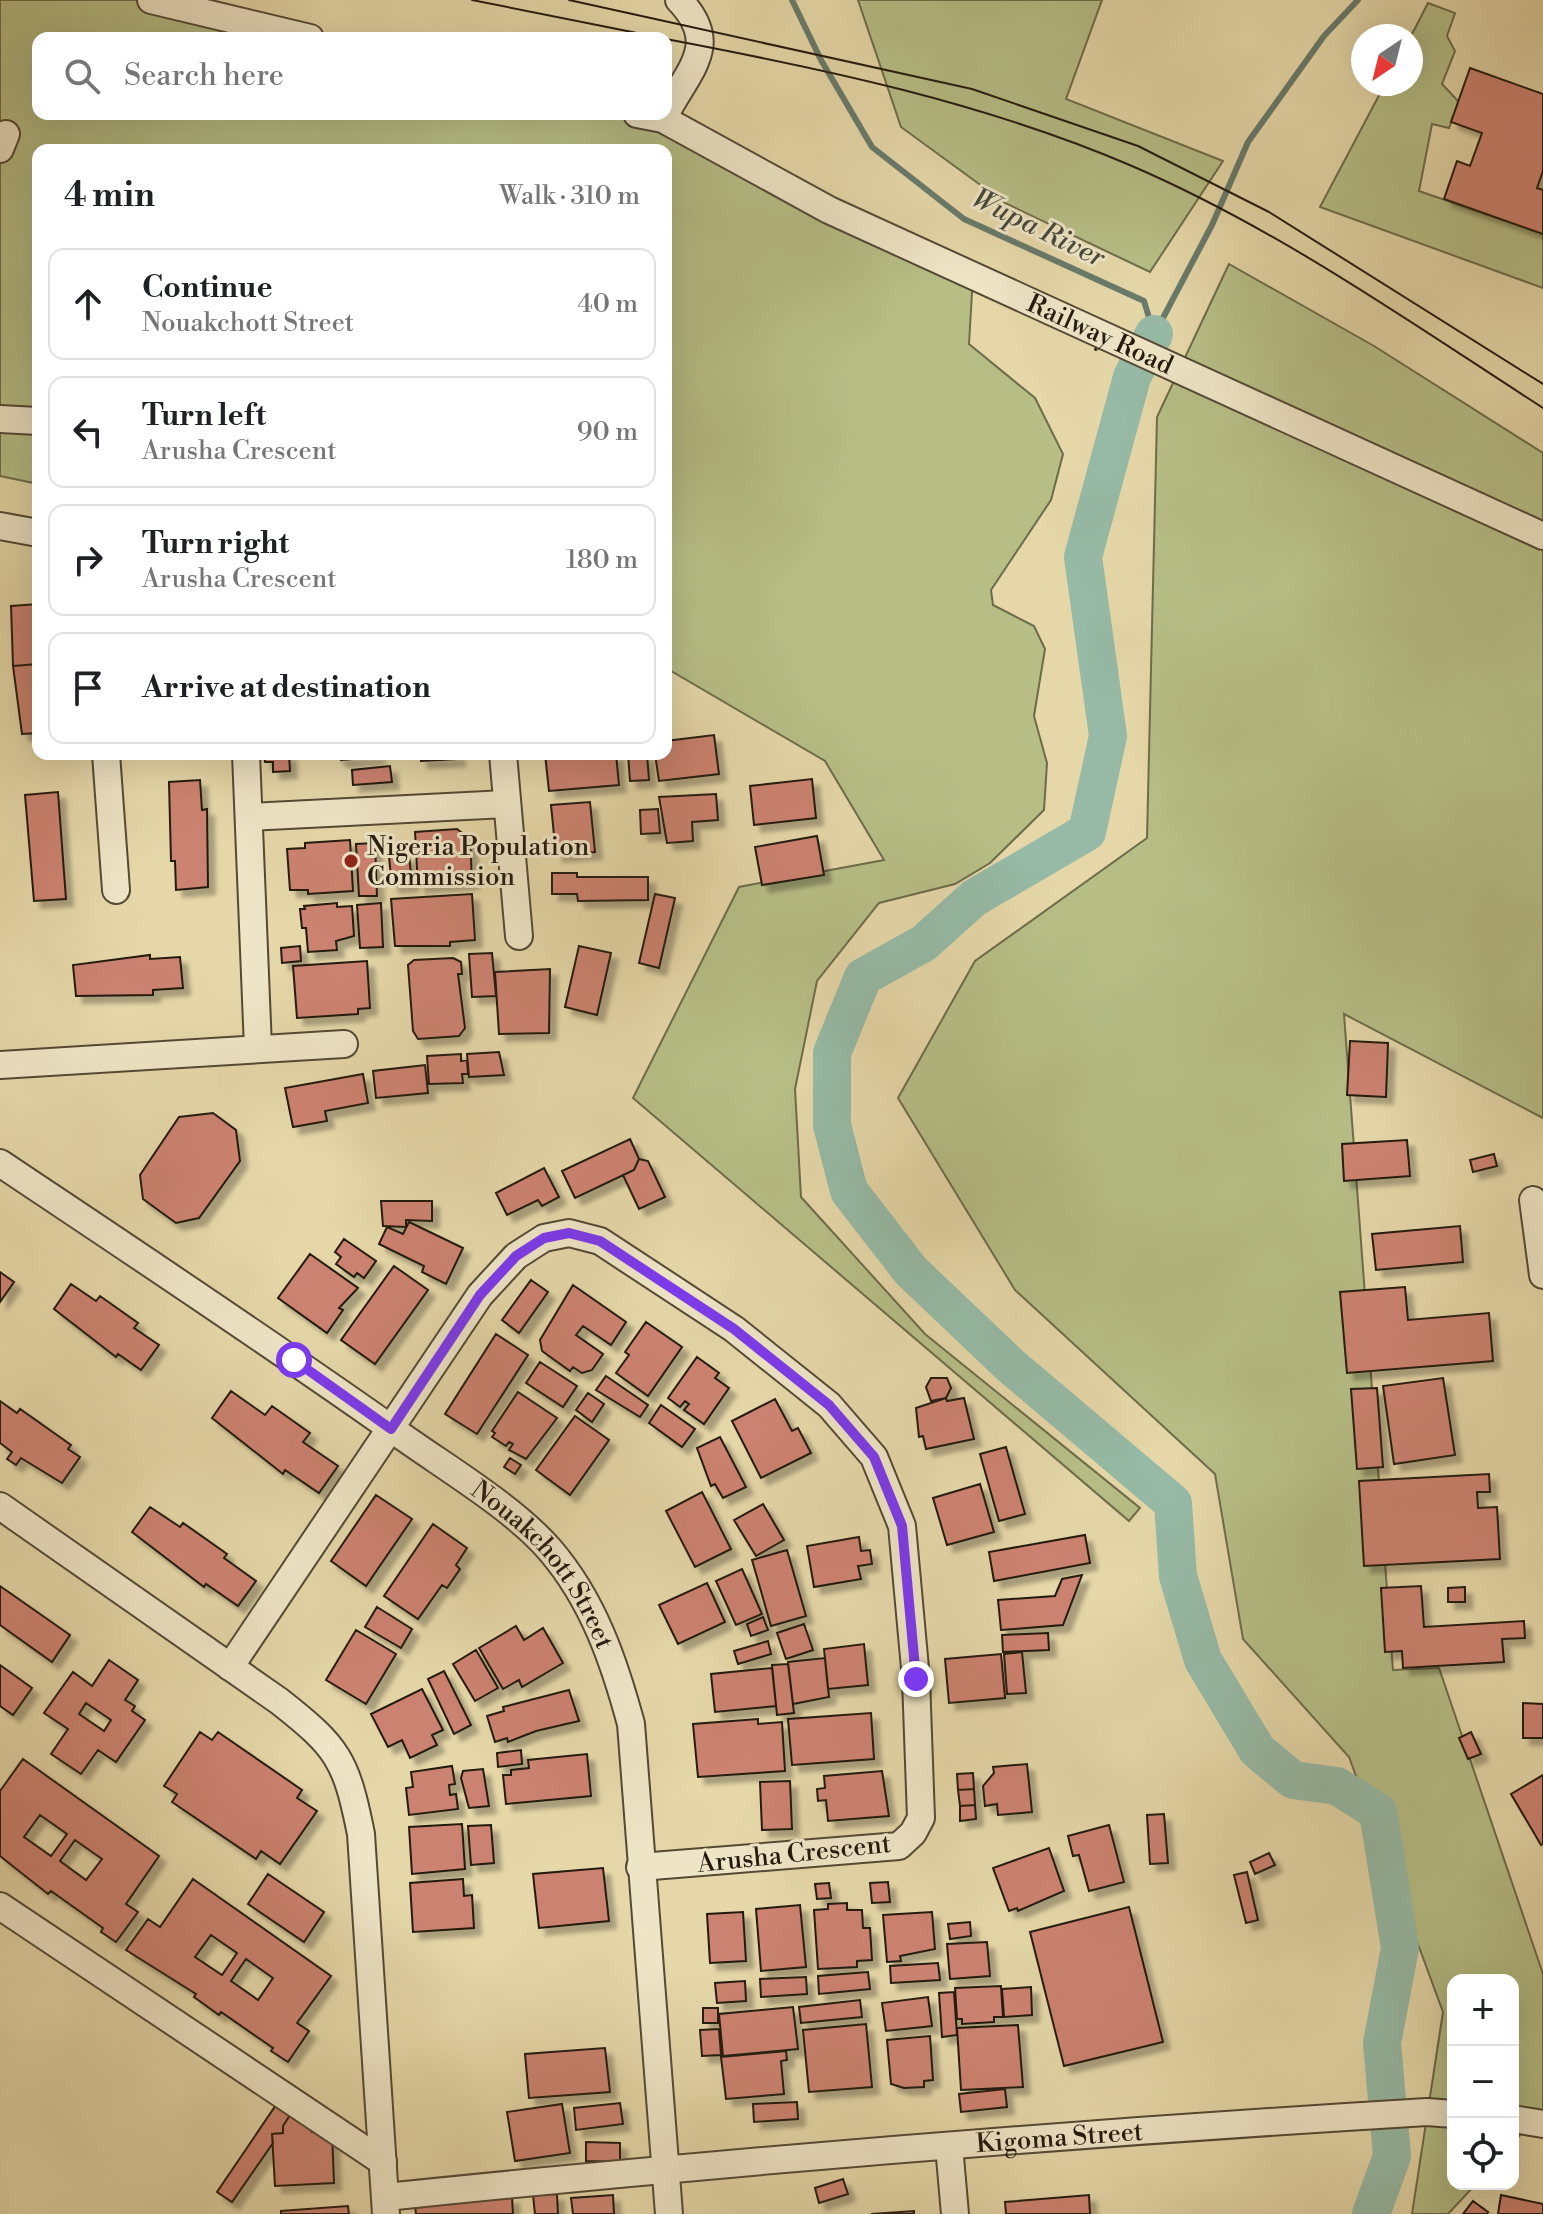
<!DOCTYPE html>
<html lang="en">
<head>
<meta charset="utf-8">
<style>
  body { margin:0; font-family:"Libre Bodoni",serif; background:#f6f6f6; color:#202124 }
  .controls { position:absolute; right:24px; bottom:24px; display:grid; overflow:hidden; border-radius:16px; box-shadow:0 8px 32px #0002 }
  .controls button { width:72px; height:72px; display:grid; place-items:center; padding:0; border:0; border-bottom:2px solid #e0e0e0; background:#fff; color:#202124; font:40px sans-serif }
  .compass { position:absolute; left:1351px; top:24px; width:72px; height:72px; border-radius:50%; background:#fff; box-shadow:0 8px 32px #0002; rotate:215deg }
  .stop { position:absolute; width:24px; height:24px; margin:-18px; border:6px solid #7c3aed; border-radius:50%; background:#fff }
  .stop.end { background:#7c3aed; border-color:#fff; box-shadow:0 2px 8px #0008 }
  .list { margin:0; padding:0; list-style:none }
  h2 { display:flex; justify-content:space-between; align-items:center; height:104px; margin:0; padding:0 32px; font-size:34px }
  h2 small { font-size:26px; font-weight:400; color:#757577 }
  .list li { display:grid; grid-template-columns:52px 1fr auto; gap:24px; align-items:center; box-sizing:border-box; height:112px; margin:0 16px 16px; padding:0 16px; border:2px solid #e0e0e0; border-radius:16px }
  .list b { display:block; font-size:30px; white-space:nowrap }
  .list p { margin:0; font-size:26px; white-space:nowrap; color:#757577 }
  .list em { font-size:26px; font-style:normal; color:#757577 }
  .icon { flex:none; width:44px; height:44px; fill:none; stroke:currentColor; stroke-width:2; stroke-linecap:round; stroke-linejoin:round }
  .map { position:relative; flex:none; width:1543px; height:2214px; overflow:hidden }
  .search { position:absolute; background:#fff; box-shadow:0 8px 32px #0002; left:32px; top:32px; width:640px; height:88px; display:flex; align-items:center; gap:20px; box-sizing:border-box; padding:0 28px; border-radius:16px; color:#757577; font-size:30px }
  .panel { position:absolute; background:#fff; box-shadow:0 8px 32px #0002; left:32px; top:144px; width:640px; height:616px; border-radius:16px }
  .map>svg:first-child { display:block }
</style>
</head>
<body>
<div class="map">
<svg width="1543" height="2214" viewBox="0 0 1543 2214">
  <defs>
    <filter id="shadow"><feDropShadow dx="7" dy="7" stdDeviation="2" flood-color="#0004"/></filter>
  </defs>
  <rect width="100%" height="100%" fill="#e5d7a8"/>
  <filter id="stains"><feTurbulence type="fractalNoise" baseFrequency=".0025" numOctaves="4"/><feColorMatrix values="0 0 0 0 .2 0 0 0 0 .09 0 0 0 0 .02 0 0 0 .5 -.17"/></filter>
  <radialGradient id="worn" r=".72"><stop offset=".6" stop-color="#630" stop-opacity="0"/><stop offset="1" stop-color="#630" stop-opacity=".3"/></radialGradient>
  <path fill="#b6be86" stroke="#6d6c4a" stroke-width="2" d="M0,0H151L310,38H38V114H637L973,275L969,344L1035,398L1063,454L1051,500L991,590L993,605L1034,626L1045,649L1034,716L1047,763L1044,810L990,863L955,884L879,903L817,981L795,1089L801,1197L925,1334L1140,1508L1129,1521L633,1098L739,887L884,860L825,761L666,668V150H38V484L0,476Z
    M858,0H1102L1066,99L1223,161L1150,272L1005,203L901,127Z
    M1428,3L1455,13L1447,36L1455,51L1442,84L1459,102L1449,128L1432,124L1419,191L1543,234V288L1320,207L1385,84H1411V36Z
    M1229,264L1374,346L1543,453V1118L1344,1014L1393,1670L1439,1668L1543,1974V2110L1513,2143V1980H1453V2184H1476L1448,2214H1412L1443,2012L1349,1757L1243,1639L1215,1474L1015,1290L898,1098L975,961L1147,838L1157,417Z"/>
  <g fill="none" stroke-linecap="round" stroke-linejoin="round">
    <path stroke="#687a6a" stroke-width="6" d="M792,0L821,60L872,147L964,219L1144,301L1154,334
      M1155,333L1212,225L1248,142L1324,36L1358,0"/>
    <path stroke="#96baa6" stroke-width="38" d="M1154,334L1132,377L1083,557L1108,736L1087,832L974,898L924,943L863,977L832,1053V1125L849,1191L911,1271L1011,1366L1173,1503L1178,1576L1203,1660L1257,1750L1293,1780L1337,1786L1378,1812L1400,1948L1382,2043L1392,2156L1371,2214"/>
  </g>
  <path fill="#cc826f" stroke="#241a0f" stroke-width="2" fill-rule="evenodd" filter="url(#shadow)" d="M1470,68L1543,94V171L1537,188L1543,190V234L1444,199L1457,161L1470,166L1482,133L1451,122Z
    M38,604V664L13,666L11,606Z
    M38,664V733L22,734L13,666Z
    M714,735L719,774L659,781L655,754H666V741Z
    M264,754H289L290,771L273,772V762H265Z
    M335,754H378V757L341,760Z
    M420,754H458V759L421,761Z
    M545,754H616L619,785L549,791Z
    M628,754H647L649,780L630,781Z
    M390,766L392,782L353,785L352,770Z
    M812,779L816,818L754,825L750,786Z
    M200,780L202,810L207,809L208,887L176,890L175,861H171L169,782Z
    M58,792L66,899L34,901L25,795Z
    M716,794L718,820L692,822L693,841L667,843L659,797Z
    M590,802L595,852L556,855L551,805Z
    M658,809L660,833L641,834L640,810Z
    M457,829L470,839L472,882L418,886L415,832Z
    M817,836L824,875L762,885L755,847Z
    M350,840L353,891L308,894V890H290L287,849L305,848V843Z
    M375,843L377,896H359L356,844Z
    M409,855L412,884L392,886L389,857Z
    M552,873H577V877H648V900L578,901L577,894H552Z
    M472,894L475,940L450,942V946H395L391,899Z
    M655,894L675,898L659,968L639,963Z
    M337,903V907L352,906L354,936L336,941L337,950L308,952L306,928H302L300,909H305L304,906Z
    M381,903L383,947L360,948L357,905Z
    M300,946L301,961L282,963L281,948Z
    M579,946L611,953L597,1015L565,1007Z
    M492,953L496,996L472,997L469,954Z
    M150,955V959L180,957L183,988L153,990V995L76,996L73,965Z
    M453,958L461,962L462,974H458L465,1028L459,1036L418,1039L413,1031L408,965L414,960Z
    M367,961L370,1008L358,1009V1014L297,1018L293,966Z
    M550,969L549,1033L499,1034L495,972Z
    M1350,1041L1388,1043L1386,1097L1347,1095Z
    M499,1052L504,1075L469,1077L467,1054Z
    M461,1054V1061L467,1060L468,1074H462L463,1083L429,1084L427,1056Z
    M425,1065L428,1093L376,1098L373,1071Z
    M363,1074L368,1103L325,1111L327,1121L293,1127L285,1088Z
    M213,1113L236,1130L240,1161L199,1218L176,1223L143,1199L140,1175L179,1117Z
    M630,1139L639,1159L634,1170L575,1198L562,1171Z
    M1407,1140L1410,1176L1344,1181L1342,1144Z
    M1494,1154L1497,1166L1473,1172L1470,1160Z
    M639,1159L648,1161L665,1197L639,1209L623,1175L634,1170Z
    M544,1168L559,1197L542,1206L538,1200L507,1215L496,1193Z
    M381,1201H432V1221L406,1220V1227L383,1226Z
    M409,1222L463,1248L446,1284L422,1272L424,1266L379,1244L387,1227L403,1234Z
    M1460,1226L1463,1262L1376,1270L1372,1234Z
    M344,1239L376,1261L364,1278L357,1273L354,1277L336,1264L341,1257L335,1252Z
    M310,1254L358,1288L339,1308L343,1310L327,1333L278,1298Z
    M394,1266L428,1290L375,1364L341,1340Z
    M0,1272L14,1282L0,1302Z
    M531,1280L548,1292L519,1333L502,1320Z
    M71,1284L96,1301L100,1296L138,1323L134,1328L159,1345L141,1370L118,1354L116,1357L54,1309Z
    M573,1285L626,1322L611,1345L583,1326L576,1335L603,1354L592,1370L582,1373L573,1367L570,1371L542,1351L540,1340Z
    M1405,1287L1408,1320L1489,1313L1493,1361L1347,1373L1340,1292Z
    M646,1322L682,1347L648,1396L616,1373L629,1355L625,1352Z
    M496,1334L528,1355L477,1434L445,1414Z
    M697,1357L719,1373L715,1378L729,1388L704,1424L684,1410L689,1404L685,1401L680,1407L668,1398Z
    M540,1362L577,1386L563,1407L526,1383Z
    M606,1376L648,1405L640,1417L596,1390Z
    M931,1378H947L951,1388L946,1398L931,1401L926,1387Z
    M1443,1378L1455,1455L1394,1464L1383,1386Z
    M1377,1388L1383,1467L1357,1469L1351,1389Z
    M231,1391L265,1415L272,1406L310,1433L303,1442L338,1466L319,1493L285,1470L283,1474L212,1418Z
    M518,1392L557,1418L526,1459L509,1450L513,1444L509,1442L506,1446L492,1437L495,1433L492,1431Z
    M588,1393L604,1404L592,1422L576,1410Z
    M946,1398L947,1401L964,1398L974,1439L926,1449L923,1436L919,1437L916,1408Z
    M775,1399L792,1431L798,1428L811,1453L761,1478L732,1421Z
    M0,1401L17,1413L20,1409L71,1445L68,1449L80,1457L62,1483L21,1458L16,1465L7,1459L12,1452L0,1443Z
    M661,1405L695,1429L682,1447L649,1423Z
    M575,1416L609,1440L570,1495L536,1470Z
    M720,1437L746,1487L723,1498L715,1484L711,1486L697,1448Z
    M1006,1447L1025,1514L999,1521L980,1454Z
    M510,1458L521,1465L515,1474L504,1467Z
    M1489,1474L1490,1492H1477L1478,1508L1497,1507L1500,1559L1364,1566L1359,1481Z
    M980,1484L994,1532L947,1545L933,1498Z
    M702,1492L731,1549L695,1567L666,1511Z
    M376,1495L412,1519L366,1586L331,1561Z
    M763,1504L784,1540L756,1556L734,1520Z
    M150,1507L180,1527L183,1523L227,1554L224,1558L256,1581L238,1606L206,1584L204,1587L132,1532Z
    M433,1524L467,1548L456,1565L460,1569L447,1588L442,1585L418,1619L384,1596Z
    M1085,1535L1090,1563L994,1581L989,1552Z
    M859,1537L861,1551L870,1550L872,1564L858,1566L861,1579L814,1587L807,1546Z
    M787,1550L806,1616L771,1626L752,1560Z
    M742,1569L762,1614L736,1625L716,1581Z
    M1082,1575L1063,1625L1001,1630L998,1600L1055,1596L1062,1579Z
    M707,1583L725,1622L678,1644L659,1605Z
    M0,1586L70,1635L52,1662L0,1625Z
    M1421,1586L1424,1627L1524,1621L1525,1638L1502,1639L1504,1662L1403,1668L1402,1651L1385,1652L1381,1588Z
    M1465,1587V1602H1448V1588Z
    M377,1607L412,1629L401,1648L365,1627Z
    M763,1617L768,1630L751,1636L747,1624Z
    M804,1624L813,1650L786,1659L777,1633Z
    M516,1626L524,1640L543,1628L563,1663L522,1687L519,1680L503,1689L479,1648Z
    M356,1630L396,1654L366,1704L326,1680Z
    M1048,1633L1049,1650L1003,1652L1002,1635Z
    M768,1641L771,1654L738,1664L734,1651Z
    M864,1644L868,1685L828,1689L824,1649Z
    M476,1650L498,1688L475,1701L453,1664Z
    M1022,1652L1026,1693L1007,1694L1004,1654Z
    M1001,1654L1005,1698L949,1703L945,1659Z
    M825,1658L829,1697L793,1704L788,1662Z
    M109,1660L138,1680L125,1700L135,1706L132,1711L145,1720L116,1762L98,1750L81,1774L51,1754L68,1729L44,1713L73,1672L92,1686ZM86,1703L111,1720L104,1731L79,1714Z
    M788,1664L794,1713L777,1715L772,1665Z
    M0,1665L32,1688L13,1715L0,1706Z
    M772,1668L776,1706L715,1712L711,1674Z
    M444,1671L471,1725L454,1734L428,1679Z
    M422,1689L443,1730L432,1735L437,1745L410,1758L402,1740L388,1747L371,1714Z
    M569,1690L579,1721L536,1731L508,1742L507,1738L495,1742L487,1716L504,1711L503,1707Z
    M1523,1703L1543,1704V1738H1523Z
    M871,1713L874,1759L792,1765L788,1719Z
    M758,1719V1724L782,1722L785,1771L698,1777L693,1724Z
    M200,1732L212,1740L218,1732L302,1790L297,1798L317,1811L280,1864L261,1851L256,1859L172,1802L177,1794L164,1786Z
    M1471,1732L1481,1754L1468,1759L1459,1738Z
    M521,1750L522,1764L498,1767L497,1753Z
    M587,1754L591,1796L506,1804L503,1775H511V1770L529,1768L528,1760Z
    M23,1759L159,1856L126,1904L138,1912L116,1942L101,1932L103,1928L51,1891L48,1894L0,1856V1791ZM40,1815L67,1834L51,1856L24,1837ZM75,1840L102,1859L86,1880L60,1861Z
    M1027,1764L1032,1812L998,1815L997,1804L985,1806L983,1786L994,1773L993,1767Z
    M452,1766L455,1784L449,1785L450,1795L456,1794L458,1809L409,1815L406,1788L413,1787L411,1772Z
    M483,1769L489,1806L469,1808L461,1778L463,1771Z
    M882,1771L889,1816L828,1821L826,1800L818,1801L817,1789L825,1788L824,1776Z
    M973,1773L974,1789L958,1790L957,1774Z
    M1543,1775V1844L1541,1845L1511,1794Z
    M790,1781L792,1829L762,1830L760,1782Z
    M974,1789L975,1805L960,1806L958,1790Z
    M975,1805L976,1819L960,1821V1806Z
    M1164,1814L1168,1863L1150,1864L1147,1815Z
    M462,1824L465,1869L412,1874L409,1827Z
    M491,1825L494,1863L471,1865L468,1826Z
    M1109,1825L1124,1882L1089,1891L1079,1855L1073,1856L1068,1836Z
    M1049,1848L1064,1891L1018,1911L1017,1908L1009,1911L993,1868Z
    M1269,1853L1275,1865L1255,1874L1250,1862Z
    M603,1868L609,1921L539,1928L533,1874Z
    M1247,1872L1258,1920L1246,1923L1234,1875Z
    M268,1874L324,1912L304,1942L248,1904Z
    M193,1879L331,1976L297,2023L309,2031L288,2062L271,2051L273,2048L221,2012L219,2015L194,1997L196,1994L126,1950L148,1919L160,1927ZM211,1935L237,1953L222,1975L195,1957ZM246,1959L273,1978L258,2000L231,1981Z
    M463,1879L464,1896L472,1895L474,1928L413,1932L410,1883Z
    M888,1882L890,1902L872,1903L870,1883Z
    M829,1883L831,1898L817,1899L815,1884Z
    M847,1903V1910H862L863,1928H870L872,1960L857,1961V1967L818,1969L814,1910L828,1909V1904Z
    M800,1905L806,1967L761,1971L756,1909Z
    M1129,1907L1163,2042L1064,2066L1030,1932Z
    M743,1912L746,1961L710,1963L707,1914Z
    M932,1912L935,1949L900,1956L901,1961L887,1962L883,1915Z
    M970,1922L971,1936L950,1939L948,1924Z
    M987,1942L990,1976L950,1979L947,1944Z
    M938,1963L940,1980L891,1983L890,1966Z
    M868,1972L870,1989L819,1994L818,1976Z
    M806,1977L807,1994L761,1997L760,1979Z
    M745,1981L746,2001L717,2003L715,1983Z
    M1001,1986L1003,2017H994V2022L962,2024V2019H957L955,1988Z
    M1031,1987L1032,2015L1004,2017L1002,1989Z
    M954,1992L957,2035L942,2037L939,1993Z
    M928,1997L932,2026L886,2031L882,2003Z
    M860,2000L862,2017L801,2023L799,2007Z
    M793,2007L798,2049L723,2056L719,2014Z
    M703,2008H718V2023H703Z
    M866,2024L872,2087L809,2092L803,2030Z
    M1018,2025L1023,2087L961,2090L957,2028Z
    M719,2029L721,2055L702,2056L700,2030Z
    M930,2036L933,2080L924,2081V2087L904,2088L891,2084L887,2040Z
    M605,2048L610,2092L529,2098L525,2054Z
    M786,2051L787,2060L781,2061L784,2094L726,2099L721,2057Z
    M1005,2089L1007,2107L961,2112L959,2094Z
    M278,2102L292,2112L283,2126V2133L272,2134L273,2143L232,2202L217,2192Z
    M797,2102L798,2119L754,2122L753,2104Z
    M620,2103L623,2124L576,2130L574,2108Z
    M562,2104L570,2153L515,2161L507,2112Z
    M292,2112L311,2125L312,2132L332,2131L334,2183L275,2186L272,2134L283,2133V2126Z
    M586,2142L620,2143V2162L586,2161Z
    M843,2179L848,2194L819,2203L815,2188Z
    M557,2194L558,2214H535L533,2195Z
    M613,2195L614,2214H573L571,2198Z
    M1089,2195L1090,2214H1006L1005,2202Z
    M1501,2195L1543,2204V2214H1498Z
    M512,2197L513,2214H416L415,2205Z
    M1473,2201L1488,2212L1487,2214H1463Z
    M348,2206L349,2214H281V2211Z
    M914,2211V2214H871Z"/>
  <g fill="none" stroke-linecap="round" stroke-linejoin="round">
    <defs>
      <g id="street">
        <path d="M151,0L310,38"/>
        <path d="M666,113C690,68 721,44 679,0"/>
        <path id="s1" d="M637,114L663,119L829,210L1543,536"/>
        <path d="M0,149L6,134"/>
        <path d="M0,419L38,421"/>
        <path d="M0,526L38,533"/>
        <path d="M106,754L116,890"/>
        <path d="M246,754L258,1048"/>
        <path d="M503,754L519,936"/>
        <path d="M249,817L506,804"/>
        <path d="M0,1065L344,1044"/>
        <path id="s2" d="M0,1163C133,1252 266,1340 396,1432C443,1466 513,1507 550,1550C593,1600 614,1661 631,1724L669,2214"/>
        <path d="M1533,1200L1543,1275"/>
        <path d="M0,1506L279,1701C339,1748 346,1760 361,1834L386,2214"/>
        <path d="M230,1667L480,1295L516,1256L544,1238L569,1233L600,1241L734,1329L829,1405L874,1457L902,1526L916,1679L921,1818L913,1833L899,1846L640,1867"/>
        <path d="M0,1906L383,2162"/>
        <path d="M1513,2119L1543,2124"/>
        <path d="M949,2146L955,2214"/>
        <path id="s3" d="M386,2197C732,2161 1080,2133 1427,2112L1453,2114"/>
      </g>
    </defs>
    <use href="#street" stroke="#544935" stroke-width="30"/>
    <use href="#street" stroke="#eee5c6" stroke-width="26"/>
    <path stroke="#241a0f" stroke-width="2" d="M472,0L662,38
      M569,0L972,89L1138,146L1269,212L1543,384
      M666,39C824,69 983,102 1132,166C1278,229 1410,322 1543,408"/>
  </g>
  <g fill="none" stroke-linecap="round" stroke-linejoin="round">
    <path stroke="#7c3aed" stroke-width="10" d="M294,1360L391,1429L480,1295L516,1256L544,1238L569,1233L600,1241L734,1329L829,1405L874,1457L902,1526L916,1679"/>
  </g>
  <circle fill="#8f2418" stroke="#eee5c6" stroke-width="3" cx="351" cy="861" r="8"/>
  <g text-anchor="middle" stroke-width="6" stroke-linejoin="round" paint-order="stroke">
    <g font-size="26" fill="#241a0f" stroke="#eee5c6">
      <text dy="9" stroke="none"><textPath href="#s1" startOffset="514">Railway Road</textPath></text>
      <text dy="9" stroke="none"><textPath href="#s2" startOffset="680">Nouakchott Street</textPath></text>
      <text transform="translate(794 1853) rotate(-6)" y="9">Arusha Crescent</text>
      <text dy="9" stroke="none"><textPath href="#s3" startOffset="676">Kigoma Street</textPath></text>
    </g>
    <g font-size="26" fill="#241a0f" stroke="#eee5c6" text-anchor="start">
      <text x="367" y="855">Nigeria Population<tspan x="367" dy="30">Commission</tspan></text>
    </g>
    <g font-size="28" font-style="italic" fill="#464a3c" stroke="#eee5c6">
      <text transform="translate(1039 227) rotate(26)" y="10">Wupa River</text>
    </g>
  </g>
  <rect width="100%" height="100%" filter="url(#stains)"/>
  <rect width="100%" height="100%" fill="url(#worn)"/>
</svg>
<div class="controls">
<button>+</button>
<button>−</button>
<button><svg class="icon" aria-label="locate" viewBox="0 0 24 24"><circle cx="12" cy="12" r="6"/><path d="M12 2v4M12 18v4M2 12h4M18 12h4"/></svg></button>
</div>
<svg class="compass" viewBox="-18 -18 36 36"><path d="M0-13l5 13h-10z" fill="#e53935"/><path d="M0 13l5-13h-10z" fill="#757577"/></svg>
<div class="stop" style="left:294px;top:1360px"></div>
<div class="stop end" style="left:916px;top:1679px"></div>
<div class="search"><svg class="icon" aria-label="search" viewBox="0 0 24 24"><circle cx="10" cy="10" r="6"/><path d="M15 15l6 6"/></svg>Search here</div>
<section class="panel">
<h2>4 min<small>Walk · 310 m</small></h2>
<ul class="list">
<li><svg class="icon" aria-label="ahead" viewBox="0 0 24 24"><path d="M12 20V5M6 11l6-6 6 6"/></svg><div><b>Continue</b><p>Nouakchott Street</p></div><em>40 m</em></li>
<li><svg class="icon" aria-label="left" viewBox="0 0 24 24"><path d="M17 20v-9H6M10 6l-5 5 5 5"/></svg><div><b>Turn left</b><p>Arusha Crescent</p></div><em>90 m</em></li>
<li><svg class="icon" aria-label="right" viewBox="0 0 24 24"><path d="M7 20v-9h11M14 6l5 5-5 5"/></svg><div><b>Turn right</b><p>Arusha Crescent</p></div><em>180 m</em></li>
<li><svg class="icon" aria-label="arrive" viewBox="0 0 24 24"><path d="M6 21V4h12l-3 4 3 4H6"/></svg><div><b>Arrive at destination</b></div></li>
</ul>
</section>
</div>
</body>
</html>
